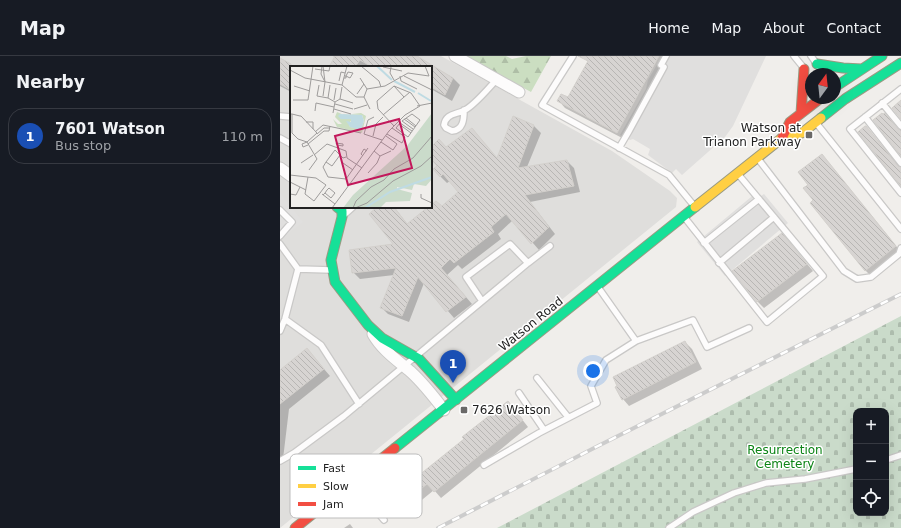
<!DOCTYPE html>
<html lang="en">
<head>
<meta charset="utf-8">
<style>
  body { margin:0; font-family:"DejaVu Sans",sans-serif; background:#242831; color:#f1f3f6 }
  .controls { position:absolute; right:12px; bottom:12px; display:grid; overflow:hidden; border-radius:8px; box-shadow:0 4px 16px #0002 }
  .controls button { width:36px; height:36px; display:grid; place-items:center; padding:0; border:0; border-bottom:1px solid #363941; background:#171b24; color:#f1f3f6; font:20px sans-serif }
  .compass { position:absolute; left:525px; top:12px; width:36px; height:36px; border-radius:50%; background:#171b24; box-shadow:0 4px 16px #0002; rotate:15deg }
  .you { position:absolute; left:313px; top:315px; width:14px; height:14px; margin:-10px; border:3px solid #fff; border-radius:50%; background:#1a73e8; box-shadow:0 0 0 6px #1a73e833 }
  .badge { display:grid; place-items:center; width:26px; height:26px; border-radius:50%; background:#6a6968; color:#fff; font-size:13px; font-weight:700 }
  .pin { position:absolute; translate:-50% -33px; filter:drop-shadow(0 1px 2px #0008) }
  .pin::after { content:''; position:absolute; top:21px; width:14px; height:12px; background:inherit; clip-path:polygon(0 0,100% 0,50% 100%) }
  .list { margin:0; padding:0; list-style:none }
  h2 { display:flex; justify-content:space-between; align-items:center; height:52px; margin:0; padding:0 16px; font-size:17px }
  h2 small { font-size:13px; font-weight:400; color:#9ea1a6 }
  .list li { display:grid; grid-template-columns:26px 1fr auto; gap:12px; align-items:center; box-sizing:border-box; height:56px; margin:0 8px 8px; padding:0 8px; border:1px solid #363941; border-radius:16px }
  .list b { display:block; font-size:15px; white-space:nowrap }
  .list p { margin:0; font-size:13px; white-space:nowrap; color:#9ea1a6 }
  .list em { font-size:13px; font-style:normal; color:#9ea1a6 }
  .icon { flex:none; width:22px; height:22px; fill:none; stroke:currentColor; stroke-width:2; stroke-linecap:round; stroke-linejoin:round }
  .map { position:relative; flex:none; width:621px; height:472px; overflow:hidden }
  header { display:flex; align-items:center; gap:24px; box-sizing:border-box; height:56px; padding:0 20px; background:#171b24; border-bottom:1px solid #363941 }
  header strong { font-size:19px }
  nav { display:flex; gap:22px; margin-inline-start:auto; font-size:14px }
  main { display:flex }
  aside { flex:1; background:#171b24 }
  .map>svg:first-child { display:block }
</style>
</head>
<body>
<header>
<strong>Map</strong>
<nav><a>Home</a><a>Map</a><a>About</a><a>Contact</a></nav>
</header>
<main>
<aside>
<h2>Nearby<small></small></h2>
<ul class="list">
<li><span class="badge" style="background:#1a4fb4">1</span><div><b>7601 Watson</b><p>Bus stop</p></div><em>110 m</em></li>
</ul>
</aside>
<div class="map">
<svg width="621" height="472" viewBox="0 0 621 472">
  <defs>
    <pattern id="forest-firs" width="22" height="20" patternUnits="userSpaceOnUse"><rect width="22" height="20" fill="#cbdec1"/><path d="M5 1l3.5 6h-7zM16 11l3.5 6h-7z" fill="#aebea6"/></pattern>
    <pattern id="cemetery-stones" width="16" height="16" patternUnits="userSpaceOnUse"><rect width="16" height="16" fill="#cadbca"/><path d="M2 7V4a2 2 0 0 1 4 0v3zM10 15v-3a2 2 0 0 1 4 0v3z" fill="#adbcad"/></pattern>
    <pattern id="building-back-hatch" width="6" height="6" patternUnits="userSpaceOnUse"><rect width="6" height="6" fill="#d7d4d2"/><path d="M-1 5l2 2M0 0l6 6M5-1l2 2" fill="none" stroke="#b8b6b4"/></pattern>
  </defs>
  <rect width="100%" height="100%" fill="#f0eeeb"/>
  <path fill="#dfdedc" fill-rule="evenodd" d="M0,0H161L332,95L390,135L397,142L396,151L0,472ZM11,11H151V151H11Z"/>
  <path fill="url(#forest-firs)" d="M185,0H226L232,3L246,0H271L251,36Z"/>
  <path fill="url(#cemetery-stones)" fill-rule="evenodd" d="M621,260V472H217ZM576,355H606V457H576Z"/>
  <path fill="#e0dfde" d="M382,0H486L453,70L445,81L402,119L396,113L392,117L368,99L370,93L353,83L350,84L340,79L366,33L368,24Z
    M477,136L481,140L484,138L508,167L445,220L417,186Z
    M0,137L23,166L0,184Z"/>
  <path fill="#0003" d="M53,0H135L173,22L180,29L172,45L151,33V11H89L87,10L86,11H50L55,1Z
    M308,0H389L344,83L285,52L279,45L288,42L309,6L306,4Z
    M0,3L15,11H11V36L0,30Z
    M254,70L261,77L247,111L287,105L294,112L300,136L250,146L275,178L259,194L233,164L218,178L221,183L182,213L178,209L167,219L192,248L174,262L144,227L129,266L108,258L102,252L114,219L80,223L73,216L114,188L99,151H114L128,169L151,150L162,152L179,136L170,125L167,127L160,120L158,111L151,101V92H166L192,73L217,103Z
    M586,71L621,112V128Z
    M542,99L621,196L592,221L585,214L534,143Z
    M508,185L533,215L484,252L477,245Z
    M405,286L412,293L422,313L349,350L343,343Z
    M27,293L50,320L9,353L3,403L0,402V315Z
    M234,353L248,371L161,442L154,434L126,457L110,439L133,425Z
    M70,468L73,472H64Z"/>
  <path fill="url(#building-back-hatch)" stroke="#d3d0cc" d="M55,0H137L173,22L165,39L151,31V11H92L80,4L75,11H49Z
    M298,0H379L337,77L277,45L281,38L288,41L308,5Z
    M0,2L11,8V34L0,28Z
    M621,44V63L612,52Z
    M602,57L603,58L605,57L618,73L621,74V100L593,64Z
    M233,60L254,69L238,112L287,104L294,130L245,139L269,171L251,188L226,158L211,171L214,176L174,207L170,203L161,212L186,241L166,256L138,221L122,260L100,252L116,212L72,217L69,194L113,188L89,158L97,151H114L127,168L148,151H151V149L156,145L162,150L178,136L163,118L160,121L153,113L157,110L151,103V91L159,83L166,91L192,72L217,102Z
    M585,70H586L618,110L621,111V130L578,76Z
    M542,98L616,190L585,215L530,147L533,144L523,132L528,129L518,116Z
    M502,177L527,208L477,246L452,215Z
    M405,285L416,306L342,344L335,331L337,330L333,321Z
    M27,292L44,313L0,348V314Z
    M228,345L243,364L154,436L147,428L119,451L108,438L131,421L133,424L184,383L182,381Z"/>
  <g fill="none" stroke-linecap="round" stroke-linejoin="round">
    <defs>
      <path id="lane" d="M293,0L262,49L389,119L415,151
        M514,0L523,11
        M531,0L544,18
        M621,33L570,73L621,137
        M602,47L621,70
        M184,54C184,64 183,74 172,75L166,72L164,69C166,57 176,59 185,54C193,50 210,31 217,23
        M0,60L11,61
        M585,61L621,107
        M537,68L621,173
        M0,82L11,88
        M339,92L349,75L384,11L381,9L386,0
        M479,104L564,215L577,223L591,221L619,198L621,192
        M0,154L12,166L0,180
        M64,159L73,151
        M405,162L487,266L543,220L458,118
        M424,187L479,143
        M0,188L18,213L51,214
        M439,207L494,161
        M202,245L186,221L230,188L248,207
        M5,263L41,289L79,348
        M0,275L5,263L18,213
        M356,285L413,264L427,291L469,272
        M257,322L288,361
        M239,337L264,374
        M606,404L621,399
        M0,405L14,397L64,360L248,207L270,190
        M204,409L259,377L317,347L311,330L326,304L356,285L318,231
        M64,436L81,451L115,425L99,406
        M89,446L104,464
        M389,472L413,456L454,437L486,427L525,423L576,413"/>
      <path id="street" d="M175,0L239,36
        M0,112L11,120
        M93,278C102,294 117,304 131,316C143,327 154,341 164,354"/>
      <path id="fast" d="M537,8L563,12L582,13
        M555,31L602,0
        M541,62L565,43L621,7
        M57,151L62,155V161L51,204L55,226L88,269L102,282L139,303L176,344
        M115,392L415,151"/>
      <path id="slow" d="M415,151L502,82L522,77L541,62"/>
      <path id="jam" d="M521,57L524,13
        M502,82L510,66L541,42
        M15,472L115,392"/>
    </defs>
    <use href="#lane" stroke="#c9c8c7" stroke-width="8"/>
    <use href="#street" stroke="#c9c8c7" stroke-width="13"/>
    <use href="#fast" stroke="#999a82" stroke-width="11"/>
    <use href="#slow" stroke="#999a82" stroke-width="11"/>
    <use href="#jam" stroke="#999a82" stroke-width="11"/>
    <use href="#lane" stroke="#fdfcfc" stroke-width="5.5"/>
    <use href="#street" stroke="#fdfcfc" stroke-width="11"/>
    <use href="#fast" stroke="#16e098" stroke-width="9"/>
    <use href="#slow" stroke="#ffcf43" stroke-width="9"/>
    <use href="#jam" stroke="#f24e42" stroke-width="9"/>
    <defs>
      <path id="rail" d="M158,472L318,390L621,238"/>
    </defs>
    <use href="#rail" stroke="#ccc" stroke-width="4"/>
    <use href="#rail" stroke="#fff" stroke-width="2.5" stroke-dasharray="8" stroke-linecap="butt"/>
  </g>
  <g fill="#6a6968" stroke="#fff" stroke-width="1.5">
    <rect x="525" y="75" width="8" height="8" rx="2"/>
    <rect x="180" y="350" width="8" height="8" rx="2"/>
  </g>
  <g text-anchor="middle" stroke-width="3" stroke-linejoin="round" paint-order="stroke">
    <g font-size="12" fill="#222" stroke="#fff" text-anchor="end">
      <text x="521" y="76">Watson at<tspan x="521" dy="14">Trianon Parkway</tspan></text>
      <text x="192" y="358" text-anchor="start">7626 Watson</text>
    </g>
    <g font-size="12" fill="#222" stroke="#fff">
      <text transform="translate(251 268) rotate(-39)" y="4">Watson Road</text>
    </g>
    <g font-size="12" fill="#0c8416" stroke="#fff">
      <text x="505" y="398">Resurrection<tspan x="505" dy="14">Cemetery</tspan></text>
    </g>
  </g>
  <g transform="translate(10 10)">
    <rect width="142" height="142" fill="#f0eeeb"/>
    <path d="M47,46L54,49L71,47L76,50L72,67L47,61L43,53L48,58H52L45,51ZM50,48L72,49L74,55L71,62L60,61L59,58L62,53H51Z" fill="#cbdec1" fill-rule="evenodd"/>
    <path d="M142,47V113L136,120L124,118L122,124L107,121V123L122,127L120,135L96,136L90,142H53L63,129L117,80Z" fill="#cadbca"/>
    <path d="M50,48L72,49L74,55L71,64L60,61L56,55L61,56V53H51L48,50Z" fill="#bfdbe3"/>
    <path fill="none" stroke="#bfdbe3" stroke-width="2" d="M87,0L102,14M104,15L125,26M128,27L141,35M75,142L100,126L142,111"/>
    <path fill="none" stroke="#9e9c9b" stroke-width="1" d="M32,0L31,8L35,16L33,0M71,0L89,15L91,21M93,1L112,5M101,1L100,7L104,14M25,3L39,5L40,0M0,4L15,12L52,19L66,31H74M110,10L111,15L127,23M114,10L142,24M54,12H56V10L58,6L63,7L60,12L56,10H55M70,12L77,23M49,15L51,6L55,7M29,19L27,30L38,32M40,19L38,32L45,36L43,47M52,19L57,0M4,20L20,25M104,20L114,31M67,28L74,18M33,30L35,16M50,33L63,37M3,34H18L23,0M44,34L46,22M45,36L50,33L52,21M45,38L63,43M127,40L142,37M44,43L61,48M64,43L77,39M80,43L74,31L77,23L95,20L118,7L139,10L135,0M25,45L26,37L44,41M0,48H2L10,50H11L27,67L17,76L8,73L2,67V48M93,49L120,26M84,51L78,54L74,68L92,74M116,52L126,60M114,53L125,61M112,55L123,63M16,56H23V63M110,57L106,62L118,71L130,54L122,48L112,55M110,57L122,65M109,58L121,67M104,60L88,43L87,35L104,20L121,27L130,40M25,66L33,59L71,67M27,68L34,62H40M97,68L112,77L115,71L102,62M83,70L86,58L93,51M91,76L103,84L107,78L96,70M46,77L53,78V80L47,79ZM18,78L34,65H39L40,60M18,79L13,81L12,78L17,76L27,93L19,104M24,89L37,78L56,85L57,92L72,102M50,89L42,100L36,96L45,84L53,92L56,91M73,90L71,88L74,83L77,85M90,90L101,85M36,96L33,101L38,111L56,113L78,82M11,97L23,89M53,97L63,104M78,107L87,97L90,90L84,85M0,109L26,112L36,119L24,135L15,128L18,111M0,116L16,124M0,128L6,129L10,121M32,128L45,138M131,128V132L142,137M33,129L35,127L37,124L39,122L45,127L41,132L35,127M42,142L99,65L115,49L130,40M63,142L66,135L81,121L94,114L104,103L123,92L142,70M65,142L77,137L103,115L131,100L142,90"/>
    <path fill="#c2185b" fill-opacity="0.15" stroke="#c2185b" stroke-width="2" d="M109,53L122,102L58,119L45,70Z"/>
    <rect width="142" height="142" fill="none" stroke="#222" stroke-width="2"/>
  </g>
  <rect x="10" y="398" width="132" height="64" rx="6" fill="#fff" stroke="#bdbdbd" stroke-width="1"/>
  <rect x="18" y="410" width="18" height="4" fill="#16e098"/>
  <rect x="18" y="428" width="18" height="4" fill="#ffcf43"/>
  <rect x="18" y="446" width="18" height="4" fill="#f24e42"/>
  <g font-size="11" fill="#222">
    <text x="43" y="416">Fast</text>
    <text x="43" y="434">Slow</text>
    <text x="43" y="452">Jam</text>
  </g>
</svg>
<div class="controls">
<button>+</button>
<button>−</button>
<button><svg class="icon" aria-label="locate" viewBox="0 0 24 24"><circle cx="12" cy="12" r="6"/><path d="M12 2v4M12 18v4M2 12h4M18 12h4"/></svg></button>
</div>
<svg class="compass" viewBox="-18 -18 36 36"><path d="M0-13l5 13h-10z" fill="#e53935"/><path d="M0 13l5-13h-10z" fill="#9ea1a6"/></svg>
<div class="you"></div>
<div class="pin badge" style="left:173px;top:327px;background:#1a4fb4">1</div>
</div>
</main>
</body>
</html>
